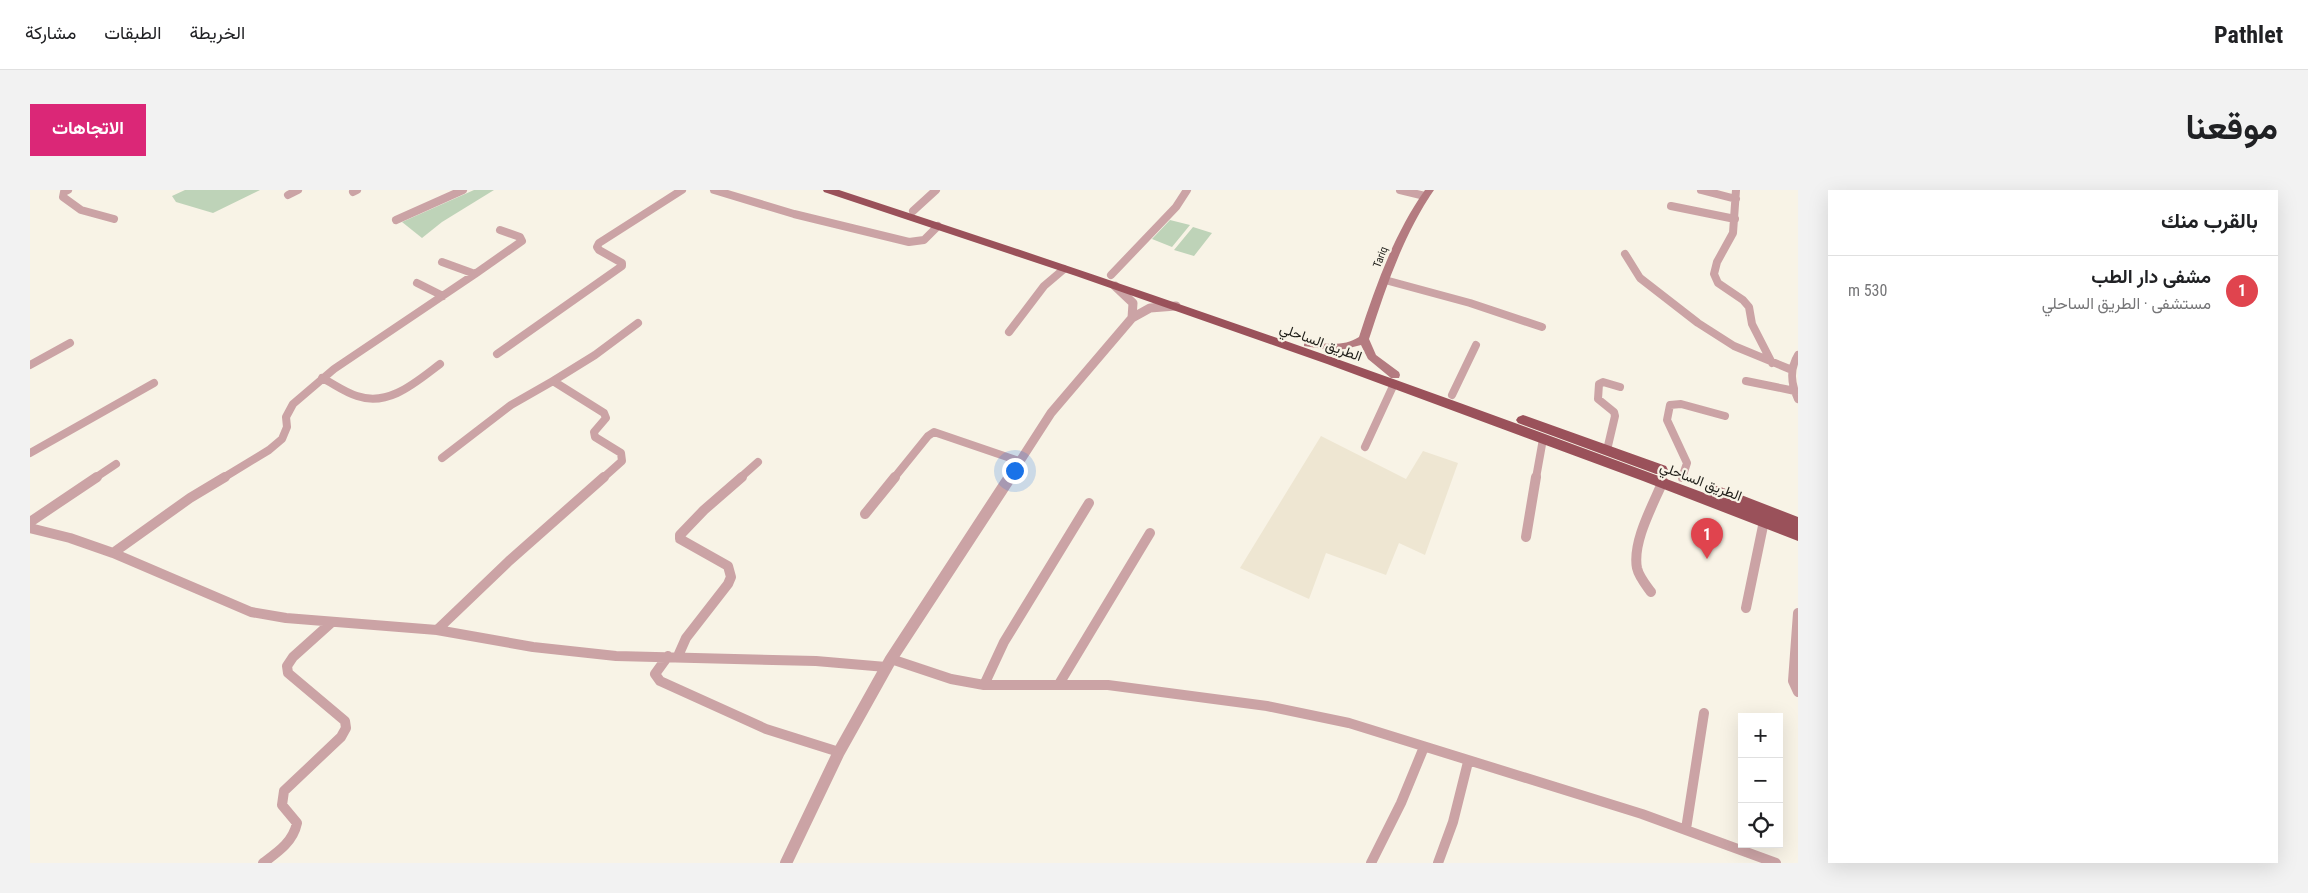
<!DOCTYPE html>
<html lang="ar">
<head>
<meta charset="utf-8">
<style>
  body { margin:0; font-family:"Roboto Condensed",Vazirmatn,sans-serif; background:#f2f2f2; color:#202124; direction:rtl }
  .controls { position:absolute; right:15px; bottom:15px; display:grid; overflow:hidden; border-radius:0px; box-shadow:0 5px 20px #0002 }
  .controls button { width:45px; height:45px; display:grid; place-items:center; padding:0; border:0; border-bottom:1px solid #e0e0e0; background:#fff; color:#202124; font:25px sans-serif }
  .you { position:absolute; left:984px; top:280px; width:18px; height:18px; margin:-12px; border:4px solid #fff; border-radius:50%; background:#1a73e8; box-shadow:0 0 0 8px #1a73e833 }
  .badge { display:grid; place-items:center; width:32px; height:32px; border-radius:50%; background:#db2777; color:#fff; font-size:16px; font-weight:700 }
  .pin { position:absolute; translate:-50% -41px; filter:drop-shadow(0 1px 2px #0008) }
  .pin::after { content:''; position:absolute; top:26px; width:18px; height:15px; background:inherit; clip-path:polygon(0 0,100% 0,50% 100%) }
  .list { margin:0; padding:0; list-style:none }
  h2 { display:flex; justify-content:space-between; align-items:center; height:65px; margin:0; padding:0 20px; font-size:21px }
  h2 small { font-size:16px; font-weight:400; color:#757577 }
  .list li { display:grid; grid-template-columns:32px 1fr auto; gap:15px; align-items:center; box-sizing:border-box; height:70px; padding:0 20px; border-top:1px solid #e0e0e0 }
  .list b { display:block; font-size:19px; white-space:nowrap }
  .list p { margin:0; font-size:16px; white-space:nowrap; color:#757577 }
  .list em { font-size:16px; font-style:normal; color:#757577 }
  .icon { flex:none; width:28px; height:28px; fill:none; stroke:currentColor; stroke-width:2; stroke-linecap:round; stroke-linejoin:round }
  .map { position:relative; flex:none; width:1768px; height:673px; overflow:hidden; direction:ltr; border-radius:0px }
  header { display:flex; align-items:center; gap:30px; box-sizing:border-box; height:70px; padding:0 25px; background:#fff; border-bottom:1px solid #e0e0e0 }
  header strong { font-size:24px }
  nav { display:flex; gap:28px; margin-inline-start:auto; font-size:18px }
  .intro { display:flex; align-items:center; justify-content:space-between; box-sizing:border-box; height:120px; padding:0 30px }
  h1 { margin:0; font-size:35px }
  .button { padding:12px 22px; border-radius:0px; background:#db2777; color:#fff; font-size:18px; font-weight:700 }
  main { display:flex; gap:30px; padding:0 30px }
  aside { flex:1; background:#fff; border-radius:0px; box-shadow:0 5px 20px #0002 }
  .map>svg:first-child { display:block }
</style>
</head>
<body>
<header>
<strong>Pathlet</strong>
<nav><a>الخريطة</a><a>الطبقات</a><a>مشاركة</a></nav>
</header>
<div class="intro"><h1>موقعنا</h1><a class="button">الاتجاهات</a></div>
<main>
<aside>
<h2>بالقرب منك<small></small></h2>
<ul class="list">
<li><span class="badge" style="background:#e0444e">1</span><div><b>مشفى دار الطب</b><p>مستشفى · الطريق الساحلي</p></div><em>530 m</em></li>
</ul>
</aside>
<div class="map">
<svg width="1768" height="673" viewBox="0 0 1768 673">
  <rect width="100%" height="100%" fill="#f8f3e6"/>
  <path fill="#eee6d2" d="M1291,246L1376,289L1393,261L1428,273L1395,365L1369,353L1356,385L1296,363L1279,409L1210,378Z"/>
  <path fill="#bed3b8" d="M155,0H230L183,23L146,12L142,6Z
    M444,0H464L412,32L392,48L372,32Z
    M1140,30L1160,35L1142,57L1122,49Z
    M1163,37L1182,43L1164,66L1144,60Z"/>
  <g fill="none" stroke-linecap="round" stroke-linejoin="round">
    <path stroke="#cba3a5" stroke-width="8" d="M38,0L34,2L33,7L51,20L84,29
      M684,0L764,24L879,52L894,50L908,36
      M1370,0L1395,6
      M1671,0L1706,9
      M1706,0L1703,43L1687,72L1684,84L1688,93L1713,110L1719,117L1722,134L1742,173
      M323,2L327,0
      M258,5L268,0
      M1641,16L1705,29
      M883,21L906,0
      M366,30L433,0
      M1595,64L1610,88L1668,133L1704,156L1762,180
      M445,84L492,51L490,47L470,40
      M1081,85L1146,17L1157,0
      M1355,90L1440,113L1512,137
      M387,93L413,106
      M979,142L1014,96L1034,79
      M467,164L592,76V73L569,60L567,57L569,53L652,0
      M1768,165C1759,180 1761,194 1768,209
      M0,175L40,153
      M292,188C304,194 314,202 327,206C359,217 386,192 410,174
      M1716,191L1765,201
      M1422,205L1446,155
      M1335,257L1364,194
      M1577,260L1585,226L1584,222L1568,209L1569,194L1573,192L1590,197
      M0,263L124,193
      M412,268L481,215L523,191
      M65,288L86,274
      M193,288L239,260L252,249L257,237L256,227L263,214L304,179L445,84L412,72
      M573,288L592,271L591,263L565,247L564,242L576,228L574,223L523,191L565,165L608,133
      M710,288L728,272
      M864,288L898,246L904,242L989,271
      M1506,288L1513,249
      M1652,288L1657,273L1637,230L1640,215L1651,214L1695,226"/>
    <path stroke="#cba3a5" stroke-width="10" d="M835,324L865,287
      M0,332L67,287
      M0,338L40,348L83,363L221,422L256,428L407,440L503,457L586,466L786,471L856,477
      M1496,347L1506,287
      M83,363L160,308L195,287
      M1621,402C1616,395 1609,387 1607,378C1602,352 1623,315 1633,291
      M1716,418L1734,331
      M1768,423L1763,491L1768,502
      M407,440L479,371L574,287
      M638,466L625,484L630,491L736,539L809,562
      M648,466L656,448L698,394L701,387L698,376L650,349V345L674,320L712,287
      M861,469L921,489L954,495H1078L1237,516L1319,533L1612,624L1746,673
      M1029,494L1120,343
      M954,495L974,452L1059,313
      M1656,639L1674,523
      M233,673C248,662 263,652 267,633L252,615L254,601L311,547L316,538L315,531L258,483L257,476L263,467L302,432
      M1341,673L1371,613L1394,557
      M1408,673L1423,632L1438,572"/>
    <path stroke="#cba3a5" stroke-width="9" d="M1085,96L1103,113L1102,128
      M979,288L1021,223L1102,128L1120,118L1146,116"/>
    <path stroke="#cba3a5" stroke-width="12" d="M756,673L809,562L861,469L980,287"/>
    <path fill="#b47b80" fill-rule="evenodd" d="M1395,0H1404C1373,45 1356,97 1339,149L1346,165L1369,182L1370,185L1369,188H1361L1338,169L1331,155L1307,161L1274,156V152L1278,151C1296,154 1313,157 1329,147C1346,95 1364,44 1395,0Z"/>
    <path fill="#9a515a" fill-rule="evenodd" d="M793,0H809C1103,96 1396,198 1685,307L1678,304L1676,300L1678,296H1688L1768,327V351L1613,291L1297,174L1046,86L794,2Z
      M1493,225L1636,276L1638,280L1636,284H1626L1488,233L1486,230L1488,227Z"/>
  </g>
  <g text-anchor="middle" stroke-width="4.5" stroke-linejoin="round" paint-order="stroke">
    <g font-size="11" fill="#1f1e19" stroke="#f8f3e6">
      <text transform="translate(1350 67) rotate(-69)" y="4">Tariq</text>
    </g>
    <g font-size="14" fill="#1f1e19" stroke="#f8f3e6">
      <text transform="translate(1291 152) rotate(20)" y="5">الطريق الساحلي</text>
      <text transform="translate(1671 291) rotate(21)" y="5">الطريق الساحلي</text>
    </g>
  </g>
</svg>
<div class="controls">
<button>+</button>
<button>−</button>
<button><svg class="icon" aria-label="locate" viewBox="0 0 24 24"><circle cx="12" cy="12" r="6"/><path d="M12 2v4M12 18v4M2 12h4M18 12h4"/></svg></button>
</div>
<div class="you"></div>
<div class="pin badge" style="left:1677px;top:369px;background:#e0444e">1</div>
</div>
</main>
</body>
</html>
